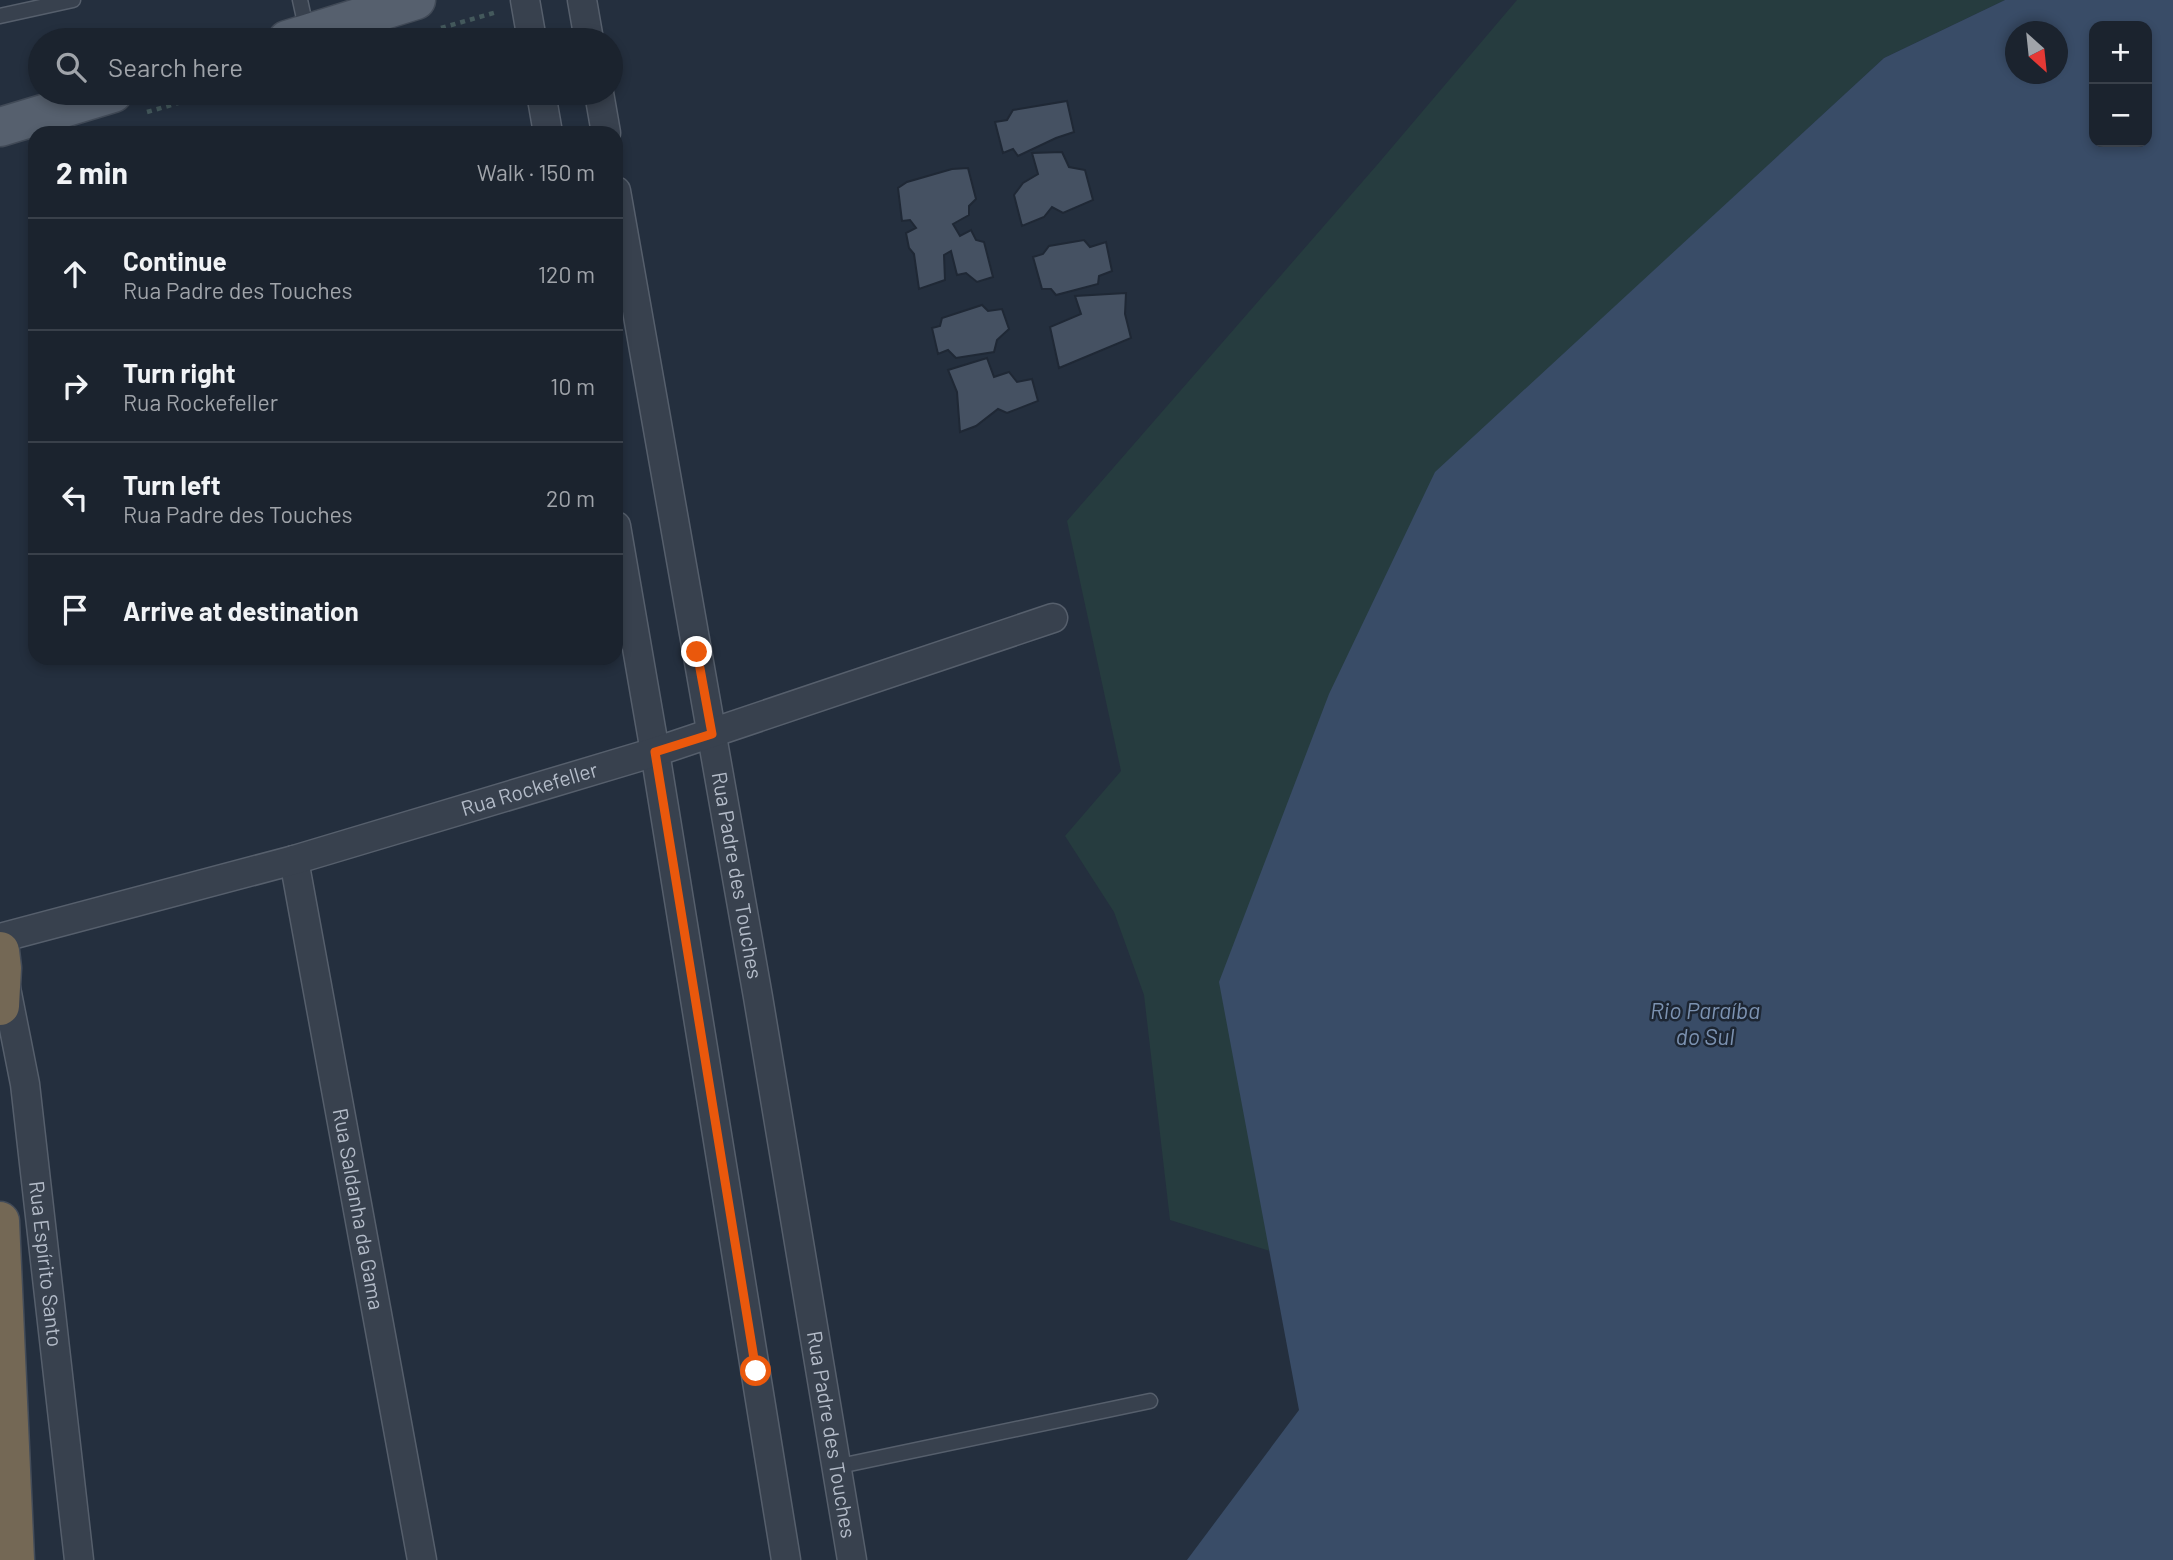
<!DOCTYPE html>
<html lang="en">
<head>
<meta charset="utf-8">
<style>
  body { margin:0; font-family:Barlow,sans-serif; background:#282f3a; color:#f1f3f6 }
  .controls { position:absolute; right:21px; top:21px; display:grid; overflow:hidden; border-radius:14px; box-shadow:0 4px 10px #0003 }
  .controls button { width:63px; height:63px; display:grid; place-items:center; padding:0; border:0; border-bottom:2px solid #39404a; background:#1b232e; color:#f1f3f6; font:35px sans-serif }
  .compass { position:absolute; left:2005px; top:21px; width:63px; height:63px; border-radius:50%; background:#1b232e; box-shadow:0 4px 10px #0003; rotate:153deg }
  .stop { position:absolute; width:21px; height:21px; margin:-16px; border:5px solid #ea580c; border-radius:50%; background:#fff }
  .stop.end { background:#ea580c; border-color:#fff; box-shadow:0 2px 7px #0008 }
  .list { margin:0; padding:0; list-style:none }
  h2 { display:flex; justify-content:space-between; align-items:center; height:91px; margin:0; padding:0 28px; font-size:30px }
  h2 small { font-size:23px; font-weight:400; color:#a0a4aa }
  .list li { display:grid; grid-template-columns:46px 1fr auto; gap:21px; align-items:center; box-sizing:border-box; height:112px; padding:0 28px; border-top:2px solid #39404a }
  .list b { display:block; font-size:26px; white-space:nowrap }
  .list p { margin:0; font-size:23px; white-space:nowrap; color:#a0a4aa }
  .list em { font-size:23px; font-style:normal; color:#a0a4aa }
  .icon { flex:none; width:38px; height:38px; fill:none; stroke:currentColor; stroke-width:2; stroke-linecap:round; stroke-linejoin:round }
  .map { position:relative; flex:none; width:2173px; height:1560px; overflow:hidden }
  .search { position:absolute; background:#1b232e; box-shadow:0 4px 10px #0003; left:28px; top:28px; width:595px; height:77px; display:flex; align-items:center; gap:18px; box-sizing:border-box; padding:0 24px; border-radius:38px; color:#a0a4aa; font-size:26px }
  .panel { position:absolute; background:#1b232e; box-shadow:0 4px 10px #0003; left:28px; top:126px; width:595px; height:539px; border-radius:21px }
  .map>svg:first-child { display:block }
</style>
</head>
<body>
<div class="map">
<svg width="2173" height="1560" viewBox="0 0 2173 1560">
  <rect width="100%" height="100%" fill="#242f3e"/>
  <path fill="#263c3f" d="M1517,0H2005L1884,58L1462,449L1387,574L1224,971L1270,1251L1170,1220L1144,995L1114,912L1065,836L1121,771L1067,521L1377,165Z"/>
  <path fill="#394c67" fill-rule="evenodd" d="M2005,0H2173V1560H1187L1299,1410L1219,982L1329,694L1435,472L1884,58ZM2094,26H2147V142H2094ZM2016,32H2058V74H2016Z"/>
  <path fill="#455162" stroke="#1f2835" stroke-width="2" d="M1067,101L1074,132L1056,138L1018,156L1013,149L1003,153L995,122L1007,120L1013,110Z
    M1062,152L1069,167L1085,170L1093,200L1063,213L1052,207L1044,217L1022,226L1014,195L1023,183L1038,174L1032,153Z
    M968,168L976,199L969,206V215L953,224L960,236L971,230L976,240L984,242L993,277L977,282L966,273L957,275L951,251L944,255L945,280L919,289L914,254L909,248L906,233L916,228L910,220L902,221L898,188L907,182L952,169Z
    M1084,240L1090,247L1106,242L1112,271L1099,276L1098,284L1056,295L1051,289H1042L1033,257L1043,254L1049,246Z
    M1126,293L1125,314L1131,338L1059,368L1050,327L1081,314L1075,296Z
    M982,305L988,311L1002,309L1009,329L997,340L994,352L956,358L948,350L938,354L932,328L940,326L942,318Z
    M987,358L994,377L1009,372L1017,382L1032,379L1038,401L1007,413L998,409L976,426L960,432L957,392L948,370Z"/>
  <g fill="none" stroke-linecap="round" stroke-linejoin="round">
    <defs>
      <path id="lane" d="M300,0L307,32
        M0,16L73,0
        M835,1467L1150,1401"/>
      <g id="street">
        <path d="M525,0L532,40"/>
        <path d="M582,0L589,40"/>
        <path d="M541,93L548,133"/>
        <path d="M599,93L606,133"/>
        <path id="s1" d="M616,191L758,997L852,1560"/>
        <path d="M616,526L655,752L786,1560"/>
        <path id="s2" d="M294,860L422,1560"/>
        <path id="s3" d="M0,938L294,860L655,752L1053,618"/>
        <path id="s4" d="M5,983L25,1084L79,1560"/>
      </g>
      <path id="primary" d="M287,40L416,0
        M0,127L113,93"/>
      <path id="highway" d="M0,951L2,968L0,1006
        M0,1221L15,1560"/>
    </defs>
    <use href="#lane" stroke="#565f6c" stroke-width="17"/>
    <use href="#street" stroke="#565f6c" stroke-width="31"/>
    <use href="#primary" stroke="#414a57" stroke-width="41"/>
    <use href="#highway" stroke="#434c59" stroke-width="41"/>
    <path stroke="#44595c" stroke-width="4.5" stroke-dasharray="5 5" stroke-linecap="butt" d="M441,28L497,12
      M147,112L213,93"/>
    <use href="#lane" stroke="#38414e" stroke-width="14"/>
    <use href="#street" stroke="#38414e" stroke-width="28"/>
    <use href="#primary" stroke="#56606e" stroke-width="38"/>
    <use href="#highway" stroke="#746855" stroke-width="38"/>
  </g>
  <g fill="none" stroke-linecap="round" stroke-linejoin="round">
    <path stroke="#ea580c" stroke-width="9" d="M697,652L712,734L655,752L756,1371"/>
  </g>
  <g text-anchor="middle" stroke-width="5" stroke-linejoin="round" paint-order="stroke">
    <g font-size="21" fill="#b4bcc9" stroke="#1d2633">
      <text dy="7" stroke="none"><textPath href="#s3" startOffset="550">Rua Rockefeller</textPath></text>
      <text dy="7" stroke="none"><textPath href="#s1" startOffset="695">Rua Padre des Touches</textPath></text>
      <text dy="7" stroke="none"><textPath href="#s2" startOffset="355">Rua Saldanha da Gama</textPath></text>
      <text dy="7" stroke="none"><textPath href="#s4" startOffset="284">Rua Espírito Santo</textPath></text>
      <text dy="7" stroke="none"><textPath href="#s1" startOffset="1262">Rua Padre des Touches</textPath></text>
    </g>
    <g font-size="23" font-style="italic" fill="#7c92b1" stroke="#1d2633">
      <text x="1705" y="1019">Rio Paraíba<tspan x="1705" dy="26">do Sul</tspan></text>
    </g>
  </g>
</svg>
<div class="controls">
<button>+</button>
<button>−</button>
</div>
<svg class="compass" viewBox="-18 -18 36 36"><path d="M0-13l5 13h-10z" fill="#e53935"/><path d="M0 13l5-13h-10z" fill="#a0a4aa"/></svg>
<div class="stop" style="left:756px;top:1371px"></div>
<div class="stop end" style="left:697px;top:652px"></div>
<div class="search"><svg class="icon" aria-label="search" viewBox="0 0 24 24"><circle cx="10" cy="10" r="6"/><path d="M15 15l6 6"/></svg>Search here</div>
<section class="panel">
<h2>2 min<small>Walk · 150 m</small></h2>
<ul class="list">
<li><svg class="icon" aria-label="ahead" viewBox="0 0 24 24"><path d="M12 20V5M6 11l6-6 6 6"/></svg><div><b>Continue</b><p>Rua Padre des Touches</p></div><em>120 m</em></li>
<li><svg class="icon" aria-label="right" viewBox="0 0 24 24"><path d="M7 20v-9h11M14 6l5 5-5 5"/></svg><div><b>Turn right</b><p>Rua Rockefeller</p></div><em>10 m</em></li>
<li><svg class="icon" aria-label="left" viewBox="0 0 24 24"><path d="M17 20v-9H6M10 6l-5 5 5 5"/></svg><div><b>Turn left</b><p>Rua Padre des Touches</p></div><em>20 m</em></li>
<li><svg class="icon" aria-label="arrive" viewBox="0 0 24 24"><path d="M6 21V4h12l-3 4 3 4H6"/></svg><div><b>Arrive at destination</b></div></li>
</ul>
</section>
</div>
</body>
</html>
